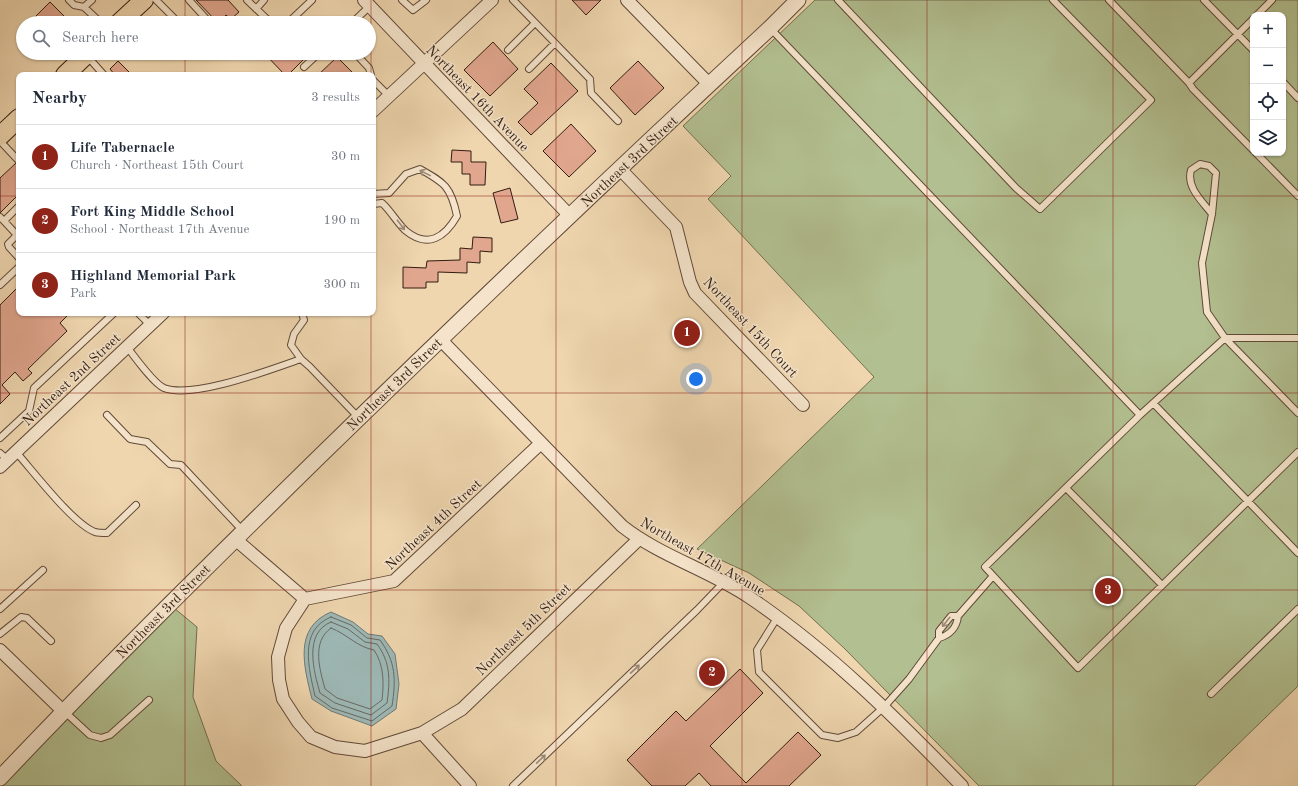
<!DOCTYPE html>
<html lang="en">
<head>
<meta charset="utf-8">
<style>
  body { margin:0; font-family:"Old Standard TT",serif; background:#f2f2f3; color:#1f2937 }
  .controls { position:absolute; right:12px; top:12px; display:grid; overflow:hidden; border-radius:8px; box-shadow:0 1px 3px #0004 }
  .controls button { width:36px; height:36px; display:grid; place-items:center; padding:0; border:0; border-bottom:1px solid #e0e1e3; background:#fff; color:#1f2937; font:20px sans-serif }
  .you { position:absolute; left:696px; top:379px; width:14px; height:14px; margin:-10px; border:3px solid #fff; border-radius:50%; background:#1a73e8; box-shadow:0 0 0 6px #1a73e833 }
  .badge { display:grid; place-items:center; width:26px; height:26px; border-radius:50%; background:#8f2418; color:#fff; font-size:13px; font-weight:700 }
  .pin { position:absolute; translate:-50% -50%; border:2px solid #fff; box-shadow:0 1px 4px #0006 }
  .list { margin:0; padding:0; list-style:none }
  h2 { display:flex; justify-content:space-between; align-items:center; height:52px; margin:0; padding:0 16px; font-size:17px }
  h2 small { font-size:13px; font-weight:400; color:#747a83 }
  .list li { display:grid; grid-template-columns:26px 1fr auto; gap:12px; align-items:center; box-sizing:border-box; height:64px; padding:0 16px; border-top:1px solid #e0e1e3 }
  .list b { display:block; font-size:15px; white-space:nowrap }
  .list p { margin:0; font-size:13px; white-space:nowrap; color:#747a83 }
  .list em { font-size:13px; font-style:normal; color:#747a83 }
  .icon { flex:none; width:22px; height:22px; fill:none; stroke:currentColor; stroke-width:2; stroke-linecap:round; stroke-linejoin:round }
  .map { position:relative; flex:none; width:1298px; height:786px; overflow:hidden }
  .search { position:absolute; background:#fff; box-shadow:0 1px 3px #0004; left:16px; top:16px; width:360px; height:44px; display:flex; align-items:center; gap:10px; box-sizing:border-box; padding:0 14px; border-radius:22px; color:#747a83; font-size:15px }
  .panel { position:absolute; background:#fff; box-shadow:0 1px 3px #0004; left:16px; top:72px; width:360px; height:244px; border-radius:8px }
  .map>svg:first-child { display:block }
</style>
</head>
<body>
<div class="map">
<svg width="1298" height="786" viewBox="0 0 1298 786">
  <rect width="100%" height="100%" fill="#efd6af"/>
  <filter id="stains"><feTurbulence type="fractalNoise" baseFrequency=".005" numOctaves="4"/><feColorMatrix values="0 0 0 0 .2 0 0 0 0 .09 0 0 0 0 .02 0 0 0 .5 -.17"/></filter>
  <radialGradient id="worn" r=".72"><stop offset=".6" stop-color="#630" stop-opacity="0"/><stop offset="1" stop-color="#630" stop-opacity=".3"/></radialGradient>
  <path fill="#b2bf90" stroke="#726e50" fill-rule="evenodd" d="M815,0H1298V686L1195,786H979L845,649L799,606L749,573L697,549L874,377L708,199L731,176L683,126ZM1253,15H1283V153H1253Z
    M174,608L197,627L193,697L216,761L242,786H1L68,715Z"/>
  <path fill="#9db7b4" stroke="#727973" d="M331,612L353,622L368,634L382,636L395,654L399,684L396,709L372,726L331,711L312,699C304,667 293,628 331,612Z"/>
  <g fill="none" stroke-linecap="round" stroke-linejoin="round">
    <path stroke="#686a62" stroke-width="1" d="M331,617L351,625L367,638L380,640C396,662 396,680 392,706L372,721L332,708L315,696C309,669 298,630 331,617Z
      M331,622L348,629L365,642L377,644C391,663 390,681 387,703L371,715L335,703L320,693C314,672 303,633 331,622Z
      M331,628C347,634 357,647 374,650C384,665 384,682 382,700L370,709L337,698L325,689C320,670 311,642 331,628Z"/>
  </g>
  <path fill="#e1a68e" stroke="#321c11" d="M196,0H228L239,12L231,19L226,15L218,23Z
    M572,0H601L586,15Z
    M50,2L65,17L58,23H29Z
    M493,42L518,69L490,96L464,70Z
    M264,53H310L288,75H285Z
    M337,57L355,75H318Z
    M118,61L132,75H115L110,69Z
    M638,61L664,88L635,115L610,88Z
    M551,63L578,91L531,135L518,122L538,103L524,89Z
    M571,124L596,151L569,177L543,151Z
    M452,150L471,151V162H486L485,185H470V174H462V162H451Z
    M16,163H19V194L0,213V178Z
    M510,188L518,219L501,223L493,193Z
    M473,237L492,238V252L480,251V263L467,262V273L438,272V282H426V288H403V267L426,268L427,261L460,260V248L472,249Z
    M19,286V313H70L60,323L67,331L28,369L32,373L23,381L15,372L2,385L10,394L0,404V305Z
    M740,669L763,693L710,746L746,783L798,732L821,755L789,786H711L699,773L685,786H652L627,760L676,711L686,721Z"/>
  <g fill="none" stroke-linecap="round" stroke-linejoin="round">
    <defs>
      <path id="service" d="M69,0L74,5L84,7L92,0
        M156,0L179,23
        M189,0L210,23
        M247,0L271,23
        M402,0L413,10L426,0
        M513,0L590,79L591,93L618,121
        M838,0L1016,188L1040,209L1151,100L1053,0
        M1109,0L1189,83
        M1204,0L1253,50
        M84,7L101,23
        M256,9L264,0
        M1257,15L1272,0
        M1253,19L1189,83L1193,89L1253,150
        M286,23L292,19L312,0
        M352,23L370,6
        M770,28L1140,415
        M508,50L535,23
        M355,53L369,68L371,75
        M87,56L104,75
        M304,67L319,53
        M529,69L555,43
        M373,80L389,96
        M1283,82L1298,98
        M0,141L17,159
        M1256,153L1298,196
        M373,194L389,193L406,174L420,169C445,183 451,187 457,216C445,237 428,249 406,231C397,223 391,211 382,203L373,204
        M1212,214C1202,201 1186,187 1191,170L1200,164L1209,166L1216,173L1212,214L1202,263L1207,312L1225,338L1298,413
        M0,217L4,221L19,206
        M4,221L17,235L19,233
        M17,235L8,244L9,247L19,258
        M0,285L19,267
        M138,313L150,325
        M1298,338H1225L1140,415L985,567L1078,668L1298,452
        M127,347C135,357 153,383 164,388C194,399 269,370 301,359L310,367L359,418
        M301,359L291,345L294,334L304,320L302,313
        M1154,404L1298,553
        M107,415L130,439L147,442L170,464L181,465L243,531
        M0,438L29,411L34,388L114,313
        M16,452C33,471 73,524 95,532C99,533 103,533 107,533L136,505
        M0,453L8,460
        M1066,488L1162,585
        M0,609L43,570
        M958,616L993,576
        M777,618L757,650L759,672L822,735L838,738L856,732L884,707L909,679L939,638C950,635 957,627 958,616H951L939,631V638
        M0,634L21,617L27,618L51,641
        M1211,694L1298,609
        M65,712L90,735L101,738L110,735L149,700
        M513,786L697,610L724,582"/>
      <path id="minor" d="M364,0L570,216
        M627,0L709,84
        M373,111L492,0
        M620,169L676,227L690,282L695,293L803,405
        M440,339L622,526C660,556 709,570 749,597C828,650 896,718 962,786
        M0,467L163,313
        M235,539L305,599
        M305,599L286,628L278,657L279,680L283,699L298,722L311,737L335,747L365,751L422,733L470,786
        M305,599L394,581L541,443
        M0,650L63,711
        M422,733L462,709L639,539"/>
      <path id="tertiary" d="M0,778C104,668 212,562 320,456C468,312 618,169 770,28L798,0"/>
      <path id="primary" d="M119,23L144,0
        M65,75L88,53
        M0,136L19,118"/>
    </defs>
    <use href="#service" stroke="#614a38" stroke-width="8"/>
    <use href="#minor" stroke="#614a38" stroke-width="14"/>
    <use href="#tertiary" stroke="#614a38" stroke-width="17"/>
    <use href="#primary" stroke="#321c11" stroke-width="20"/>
    <use href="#service" stroke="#f5e4cb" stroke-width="6"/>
    <use href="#minor" stroke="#f5e4cb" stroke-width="12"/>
    <use href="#tertiary" stroke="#f5e4cb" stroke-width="15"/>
    <use href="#primary" stroke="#efd6af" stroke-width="18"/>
  </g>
  <defs><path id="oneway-shaft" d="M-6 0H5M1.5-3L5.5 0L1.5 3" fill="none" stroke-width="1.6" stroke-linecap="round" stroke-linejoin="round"/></defs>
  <g stroke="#9d8a77">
    <use href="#oneway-shaft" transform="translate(425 173) rotate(-154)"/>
    <use href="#oneway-shaft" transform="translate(401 225) rotate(53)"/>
    <use href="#oneway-shaft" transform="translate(946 622) rotate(129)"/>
    <use href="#oneway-shaft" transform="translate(635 669) rotate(-43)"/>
    <use href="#oneway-shaft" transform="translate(541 759) rotate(-44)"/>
  </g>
  <path fill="none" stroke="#8f2418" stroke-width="1" stroke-opacity="0.55" d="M185,0V23M371,0V75M556,0V786M742,0V786M927,0V786M1113,0V786M185,53V75M0,196H19M373,196H1298M185,313V786M371,313V786M0,393H1298M0,590H1298"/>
  <g text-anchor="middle" stroke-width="3" stroke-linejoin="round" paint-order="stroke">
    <g font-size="14" fill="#321c11" stroke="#f5e4cb">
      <text transform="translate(478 98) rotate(46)" y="5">Northeast 16th Avenue</text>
      <text transform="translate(629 161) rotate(-43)" y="5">Northeast 3rd Street</text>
      <text transform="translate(751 327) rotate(47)" y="5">Northeast 15th Court</text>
      <text transform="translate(71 379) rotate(-43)" y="5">Northeast 2nd Street</text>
      <text transform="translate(394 384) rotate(-44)" y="5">Northeast 3rd Street</text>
      <text transform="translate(433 524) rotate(-43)" y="5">Northeast 4th Street</text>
      <text transform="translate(703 556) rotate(30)" y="5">Northeast 17th Avenue</text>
      <text transform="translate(163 611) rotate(-45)" y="5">Northeast 3rd Street</text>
      <text transform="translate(523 629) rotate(-44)" y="5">Northeast 5th Street</text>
    </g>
  </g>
  <rect width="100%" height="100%" filter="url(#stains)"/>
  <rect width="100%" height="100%" fill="url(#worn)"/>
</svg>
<div class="controls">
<button>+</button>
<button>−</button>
<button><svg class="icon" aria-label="locate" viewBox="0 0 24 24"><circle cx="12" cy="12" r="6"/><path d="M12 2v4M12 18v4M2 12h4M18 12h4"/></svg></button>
<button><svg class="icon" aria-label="layers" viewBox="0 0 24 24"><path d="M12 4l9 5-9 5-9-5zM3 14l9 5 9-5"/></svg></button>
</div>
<div class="you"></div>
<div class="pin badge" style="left:687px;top:333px">1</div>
<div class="pin badge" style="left:712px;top:673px">2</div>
<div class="pin badge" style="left:1108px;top:591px">3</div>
<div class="search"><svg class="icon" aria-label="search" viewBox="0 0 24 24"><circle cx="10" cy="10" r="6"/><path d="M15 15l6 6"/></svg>Search here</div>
<section class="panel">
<h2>Nearby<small>3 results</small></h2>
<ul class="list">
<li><span class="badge">1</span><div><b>Life Tabernacle</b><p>Church · Northeast 15th Court</p></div><em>30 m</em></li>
<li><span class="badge">2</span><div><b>Fort King Middle School</b><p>School · Northeast 17th Avenue</p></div><em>190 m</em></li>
<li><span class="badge">3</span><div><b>Highland Memorial Park</b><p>Park</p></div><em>300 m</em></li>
</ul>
</section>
</div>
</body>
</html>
